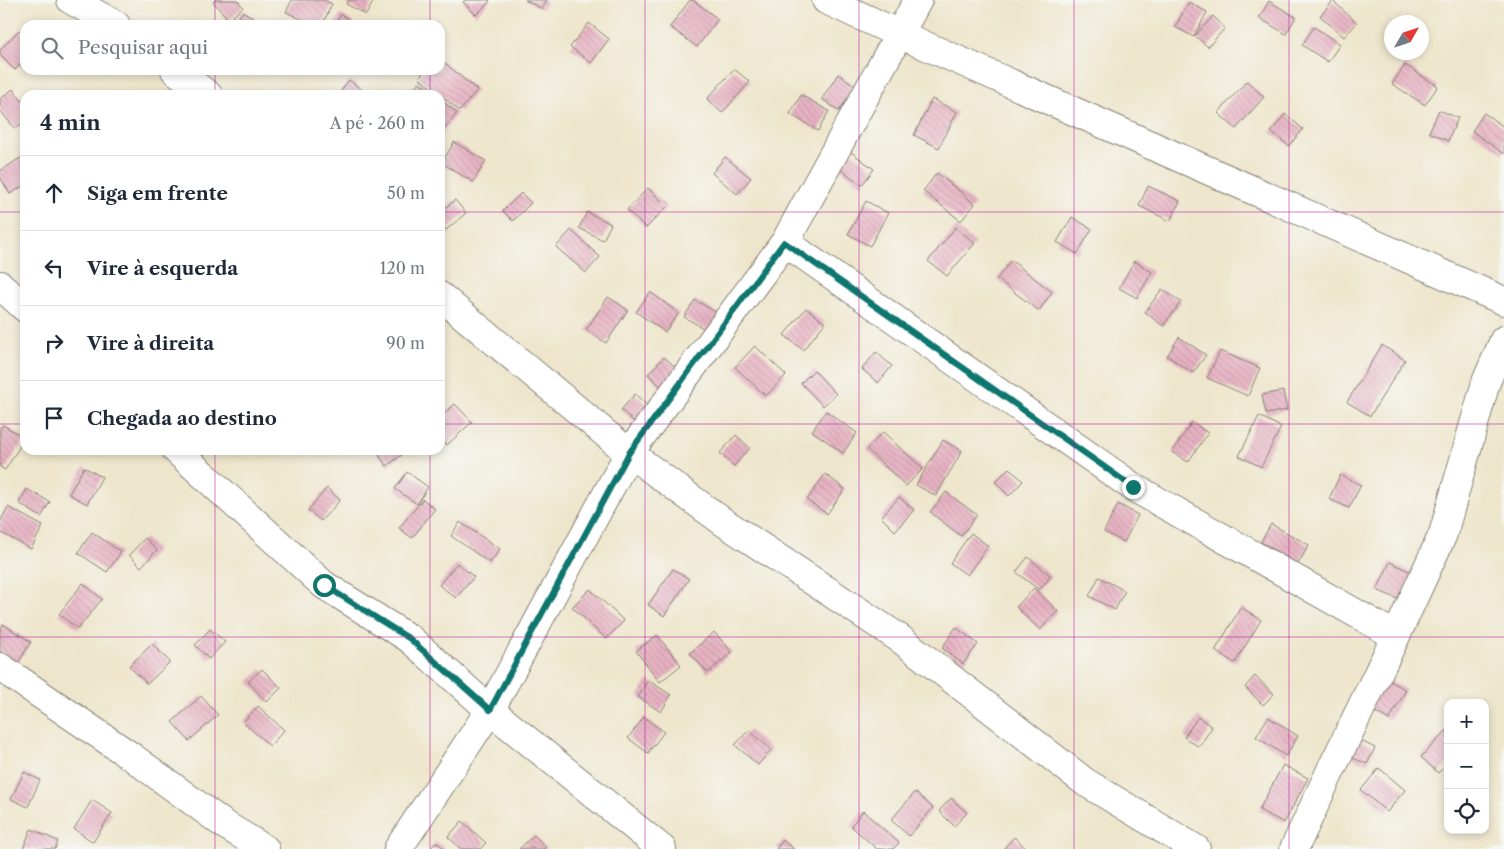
<!DOCTYPE html>
<html lang="pt">
<head>
<meta charset="utf-8">
<style>
  body { margin:0; font-family:"Libre Caslon Text",serif; background:#f6f6f7; color:#1f2937 }
  .controls { position:absolute; right:15px; bottom:15px; display:grid; overflow:hidden; border-radius:10px; box-shadow:0 2px 8px #0003 }
  .controls button { width:45px; height:45px; display:grid; place-items:center; padding:0; border:0; border-bottom:1px solid #e0e1e3; background:#fff; color:#1f2937; font:25px sans-serif }
  .compass { position:absolute; left:1384px; top:15px; width:45px; height:45px; border-radius:50%; background:#fff; box-shadow:0 2px 8px #0003; rotate:51deg }
  .stop { position:absolute; width:15px; height:15px; margin:-11px; border:4px solid #0f766e; border-radius:50%; background:#fff }
  .stop.end { background:#0f766e; border-color:#fff; box-shadow:0 1px 5px #0008 }
  .list { margin:0; padding:0; list-style:none }
  h2 { display:flex; justify-content:space-between; align-items:center; height:65px; margin:0; padding:0 20px; font-size:21px }
  h2 small { font-size:16px; font-weight:400; color:#747a83 }
  .list li { display:grid; grid-template-columns:32px 1fr auto; gap:15px; align-items:center; box-sizing:border-box; height:75px; padding:0 20px; border-top:1px solid #e0e1e3 }
  .list b { display:block; font-size:19px; white-space:nowrap }
  .list em { font-size:16px; font-style:normal; color:#747a83 }
  .icon { flex:none; width:28px; height:28px; fill:none; stroke:currentColor; stroke-width:2; stroke-linecap:round; stroke-linejoin:round }
  .map { position:relative; flex:none; width:1504px; height:849px; overflow:hidden }
  .search { position:absolute; background:#fff; box-shadow:0 2px 8px #0003; left:20px; top:20px; width:425px; height:55px; display:flex; align-items:center; gap:12px; box-sizing:border-box; padding:0 18px; border-radius:15px; color:#747a83; font-size:19px }
  .panel { position:absolute; background:#fff; box-shadow:0 2px 8px #0003; left:20px; top:90px; width:425px; height:365px; border-radius:15px }
  .map>svg:first-child { display:block }
</style>
</head>
<body>
<div class="map">
<svg width="1504" height="849" viewBox="0 0 1504 849">
  <defs>
    <pattern id="building-back-hatch" width="6" height="6" patternUnits="userSpaceOnUse" patternTransform="scale(1.25)"><rect width="6" height="6" fill="#e7b2c3"/><path d="M-1 5l2 2M0 0l6 6M5-1l2 2" fill="none" stroke="#c698a7"/></pattern>
  </defs>
  <rect width="100%" height="100%" fill="#f6f6f2"/>
  <filter id="ink" filterUnits="userSpaceOnUse"><feTurbulence type="fractalNoise" baseFrequency=".02" numOctaves="2"/><feDisplacementMap in="SourceGraphic" scale="10" xChannelSelector="R" yChannelSelector="G"/><feConvolveMatrix kernelMatrix="1 2 1 2 8 2 1 2 1" color-interpolation-filters="sRGB"/></filter>
  <filter id="wash" filterUnits="userSpaceOnUse"><feTurbulence type="fractalNoise" baseFrequency=".0096" numOctaves="4" result="noise"/><feDisplacementMap in="SourceGraphic" scale="20" xChannelSelector="R" yChannelSelector="G"/><feGaussianBlur stdDeviation="1.12" result="paint"/><feColorMatrix in="noise" values="0 0 0 0 0 0 0 0 0 0 0 0 0 0 0 0 0 1.4 0 .05"/><feComposite in="paint" operator="in"/></filter>
  <g filter="url(#wash)">
    <rect width="100%" height="100%" fill="#eee6cc"/>
    <g id="blocks">
      <path fill="url(#building-back-hatch)" d="M216,0H237L243,7L229,20L213,2Z
        M292,0H324L332,4L322,25H314L286,12Z
        M349,0H374L366,15L346,4Z
        M466,0H489L490,1L476,15L463,2Z
        M525,0H547L542,9Z
        M690,0H693L718,19L697,47L670,27Z
        M1269,1L1296,17L1286,34L1259,18Z
        M1333,1L1357,23L1344,37L1320,16Z
        M1189,2L1207,12L1194,37L1175,27Z
        M243,11L263,25H234Z
        M341,14L357,25H334Z
        M1213,16L1225,28L1208,47L1195,36Z
        M589,23L609,39L591,63L570,47Z
        M1314,27L1340,44L1328,62L1302,45Z
        M19,30L25,35V59L15,70L0,55V50Z
        M440,59L477,90L460,111L419,78L425,70H440Z
        M1405,65L1438,86L1425,105L1392,84Z
        M734,69L750,82L722,113L707,99Z
        M838,74L856,86L839,111L822,99Z
        M349,80L366,93L365,95H338Z
        M1247,81L1264,97L1236,129L1218,113Z
        M419,82L436,95H408Z
        M13,89L25,105V121L15,129L0,110V99Z
        M801,95L829,111L818,131L790,114Z
        M440,99L457,113L443,131L440,129Z
        M932,99L957,112L939,148L914,135Z
        M1439,110L1458,118L1448,141L1429,132Z
        M1484,113L1504,127V154L1472,131Z
        M1285,114L1303,129L1289,146L1271,132Z
        M454,142L486,161L473,182L442,163Z
        M844,147L874,169L862,185L832,163Z
        M25,155V185L10,194L0,177V171Z
        M725,157L751,178L737,194L712,173Z
        M937,173L975,204L961,221L923,191Z
        M1148,186L1180,201L1170,221L1139,206Z
        M648,188L667,207L646,228L627,210Z
        M521,193L531,203L513,221L503,211Z
        M455,200L466,213L446,230L440,223V212Z
        M866,201L888,213L870,246L848,234Z
        M587,212L611,224L603,240L579,228Z
        M1072,217L1092,229L1077,254L1057,242Z
        M956,227L975,243L947,276L928,261Z
        M571,230L600,257L586,273L556,247Z
        M1011,260L1052,292L1039,311L997,279Z
        M1134,261L1152,272L1137,298L1119,288Z
        M1162,289L1181,302L1163,326L1145,312Z
        M650,292L679,313L665,332L636,312Z
        M608,297L628,310L606,343L586,330Z
        M695,300L721,315L710,332L684,317Z
        M806,308L825,323L803,350L784,335Z
        M1179,337L1206,355L1193,373L1167,356Z
        M1382,345L1405,360L1370,416L1347,402Z
        M755,346L786,375L766,396L735,367Z
        M1220,351L1260,368L1248,396L1207,378Z
        M876,352L892,366L878,383L862,369Z
        M664,357L679,370L662,388L648,374Z
        M814,370L836,394L823,406L801,383Z
        M1283,391L1287,410L1266,414L1262,395Z
        M635,394L649,407L634,422L621,410Z
        M455,404L472,422L447,445L440,438V417Z
        M826,411L857,433L843,453L812,431Z
        M1259,416L1281,427L1261,467L1239,456Z
        M1192,422L1208,433L1188,462L1172,452Z
        M3,425L25,438L5,470L0,467V429Z
        M883,432L923,469L906,486L867,449Z
        M736,435L750,448L734,466L720,453Z
        M943,440L962,451L936,496L916,485Z
        M375,450H408L387,466Z
        M84,467L102,477L87,504L69,494Z
        M1009,468L1023,481L1009,496L995,482Z
        M407,472L428,487L417,504L395,489Z
        M825,474L845,489L827,514L807,500Z
        M1340,475L1361,485L1349,508L1329,499Z
        M327,488L340,500L321,521L308,510Z
        M27,489L50,502L41,517L19,503Z
        M946,492L977,515L961,536L930,512Z
        M899,497L914,510L895,531L881,517Z
        M423,499L435,509L412,538L399,528Z
        M1118,504L1138,515L1124,542L1104,532Z
        M8,507L43,526L31,549L0,532V522Z
        M460,522L500,549L490,563L451,536Z
        M1271,524L1309,545L1298,564L1261,542Z
        M92,532L121,552L107,572L78,553Z
        M971,533L988,546L967,575L950,563Z
        M145,538L157,550L141,567L129,555Z
        M1028,557L1051,576L1039,590L1016,572Z
        M1390,562L1413,573L1400,600L1377,590Z
        M457,563L474,577L456,598L439,585Z
        M673,569L689,579L664,616L648,605Z
        M1099,577L1125,591L1115,610L1089,596Z
        M83,583L102,599L78,629L59,614Z
        M1034,588L1058,611L1040,630L1016,607Z
        M590,589L624,621L606,639L572,607Z
        M1241,607L1261,620L1235,663L1215,651Z
        M3,624L31,642L18,663L0,651V630Z
        M956,627L978,644L963,664L942,648Z
        M210,629L225,642L209,659L195,645Z
        M714,632L732,652L708,673L690,653Z
        M657,635L681,665L660,682L636,651Z
        M152,644L170,662L147,684L129,666Z
        M262,669L281,688L267,702L248,682Z
        M1255,676L1274,694L1263,705L1245,687Z
        M1382,676L1406,690L1389,720L1365,706Z
        M648,680L671,695L661,712L638,697Z
        M201,696L218,715L189,741L172,722Z
        M258,706L284,730L270,746L243,722Z
        M644,717L664,732L648,753L628,738Z
        M1198,717L1212,727L1199,747L1184,737Z
        M1268,717L1298,736L1286,756L1256,737Z
        M1448,729V763L1438,773L1421,757Z
        M749,730L771,750L758,765L735,745Z
        M1355,738L1375,748L1367,764L1346,755Z
        M1283,765L1308,778L1284,823L1259,810Z
        M1379,768L1405,790L1387,812L1361,790Z
        M24,772L40,780L28,807L11,799Z
        M915,792L933,808L909,836L891,820Z
        M951,798L967,813L954,826L939,811Z
        M92,800L112,813L93,842L74,829Z
        M863,811L899,843L893,849H877L851,826Z
        M462,821L486,843L480,849H461L448,837Z
        M31,829L58,841L55,849H23Z
        M534,835L546,848L544,849H519Z
        M1014,837L1027,849H1003Z
        M783,840L794,849H776Z
        M436,842L445,849H430Z"/>
    </g>
  </g>
  <g filter="url(#ink)">
    <use href="#blocks" fill-opacity="0" stroke="#858174" stroke-width="1"/>
    <g fill="none" stroke-linecap="round" stroke-linejoin="round">
      <defs>
        <path id="street" d="M71,0L116,25
          M826,0L899,34L1504,301
          M175,70L208,95
          M785,242L1133,487L1396,636
          M0,285L25,308
          M440,296L629,453L722,521L899,638L1085,782L1196,849
          M176,450L324,585L410,639L490,710L662,849
          M0,667L132,757L225,825L265,849
          M398,849L490,710L629,453L785,242L918,0
          M1294,849L1329,774L1396,636L1443,534L1486,382L1504,340"/>
      </defs>
      <use href="#street" stroke="#858174" stroke-width="30"/>
      <use href="#street" stroke="#fff" stroke-width="28"/>
    </g>
  </g>
  <g fill="none" stroke-linecap="round" stroke-linejoin="round" filter="url(#ink)">
    <path stroke="#0f766e" stroke-width="6" d="M324,585L410,639L490,710L629,453L784,242L1133,487"/>
  </g>
  <path fill="none" stroke="#b5179e" stroke-width="1" stroke-opacity="0.55" d="M215,0V25M430,0V25M645,0V849M859,0V849M1074,0V849M1289,0V849M215,70V95M430,70V95M0,212H25M440,212H1504M0,424H25M440,424H1504M215,450V849M430,450V849M0,637H1504"/>
</svg>
<div class="controls">
<button>+</button>
<button>−</button>
<button><svg class="icon" aria-label="locate" viewBox="0 0 24 24"><circle cx="12" cy="12" r="6"/><path d="M12 2v4M12 18v4M2 12h4M18 12h4"/></svg></button>
</div>
<svg class="compass" viewBox="-18 -18 36 36"><path d="M0-13l5 13h-10z" fill="#e53935"/><path d="M0 13l5-13h-10z" fill="#747a83"/></svg>
<div class="stop" style="left:324px;top:585px"></div>
<div class="stop end" style="left:1133px;top:487px"></div>
<div class="search"><svg class="icon" aria-label="search" viewBox="0 0 24 24"><circle cx="10" cy="10" r="6"/><path d="M15 15l6 6"/></svg>Pesquisar aqui</div>
<section class="panel">
<h2>4 min<small>A pé · 260 m</small></h2>
<ul class="list">
<li><svg class="icon" aria-label="ahead" viewBox="0 0 24 24"><path d="M12 20V5M6 11l6-6 6 6"/></svg><div><b>Siga em frente</b></div><em>50 m</em></li>
<li><svg class="icon" aria-label="left" viewBox="0 0 24 24"><path d="M17 20v-9H6M10 6l-5 5 5 5"/></svg><div><b>Vire à esquerda</b></div><em>120 m</em></li>
<li><svg class="icon" aria-label="right" viewBox="0 0 24 24"><path d="M7 20v-9h11M14 6l5 5-5 5"/></svg><div><b>Vire à direita</b></div><em>90 m</em></li>
<li><svg class="icon" aria-label="arrive" viewBox="0 0 24 24"><path d="M6 21V4h12l-3 4 3 4H6"/></svg><div><b>Chegada ao destino</b></div></li>
</ul>
</section>
</div>
</body>
</html>
